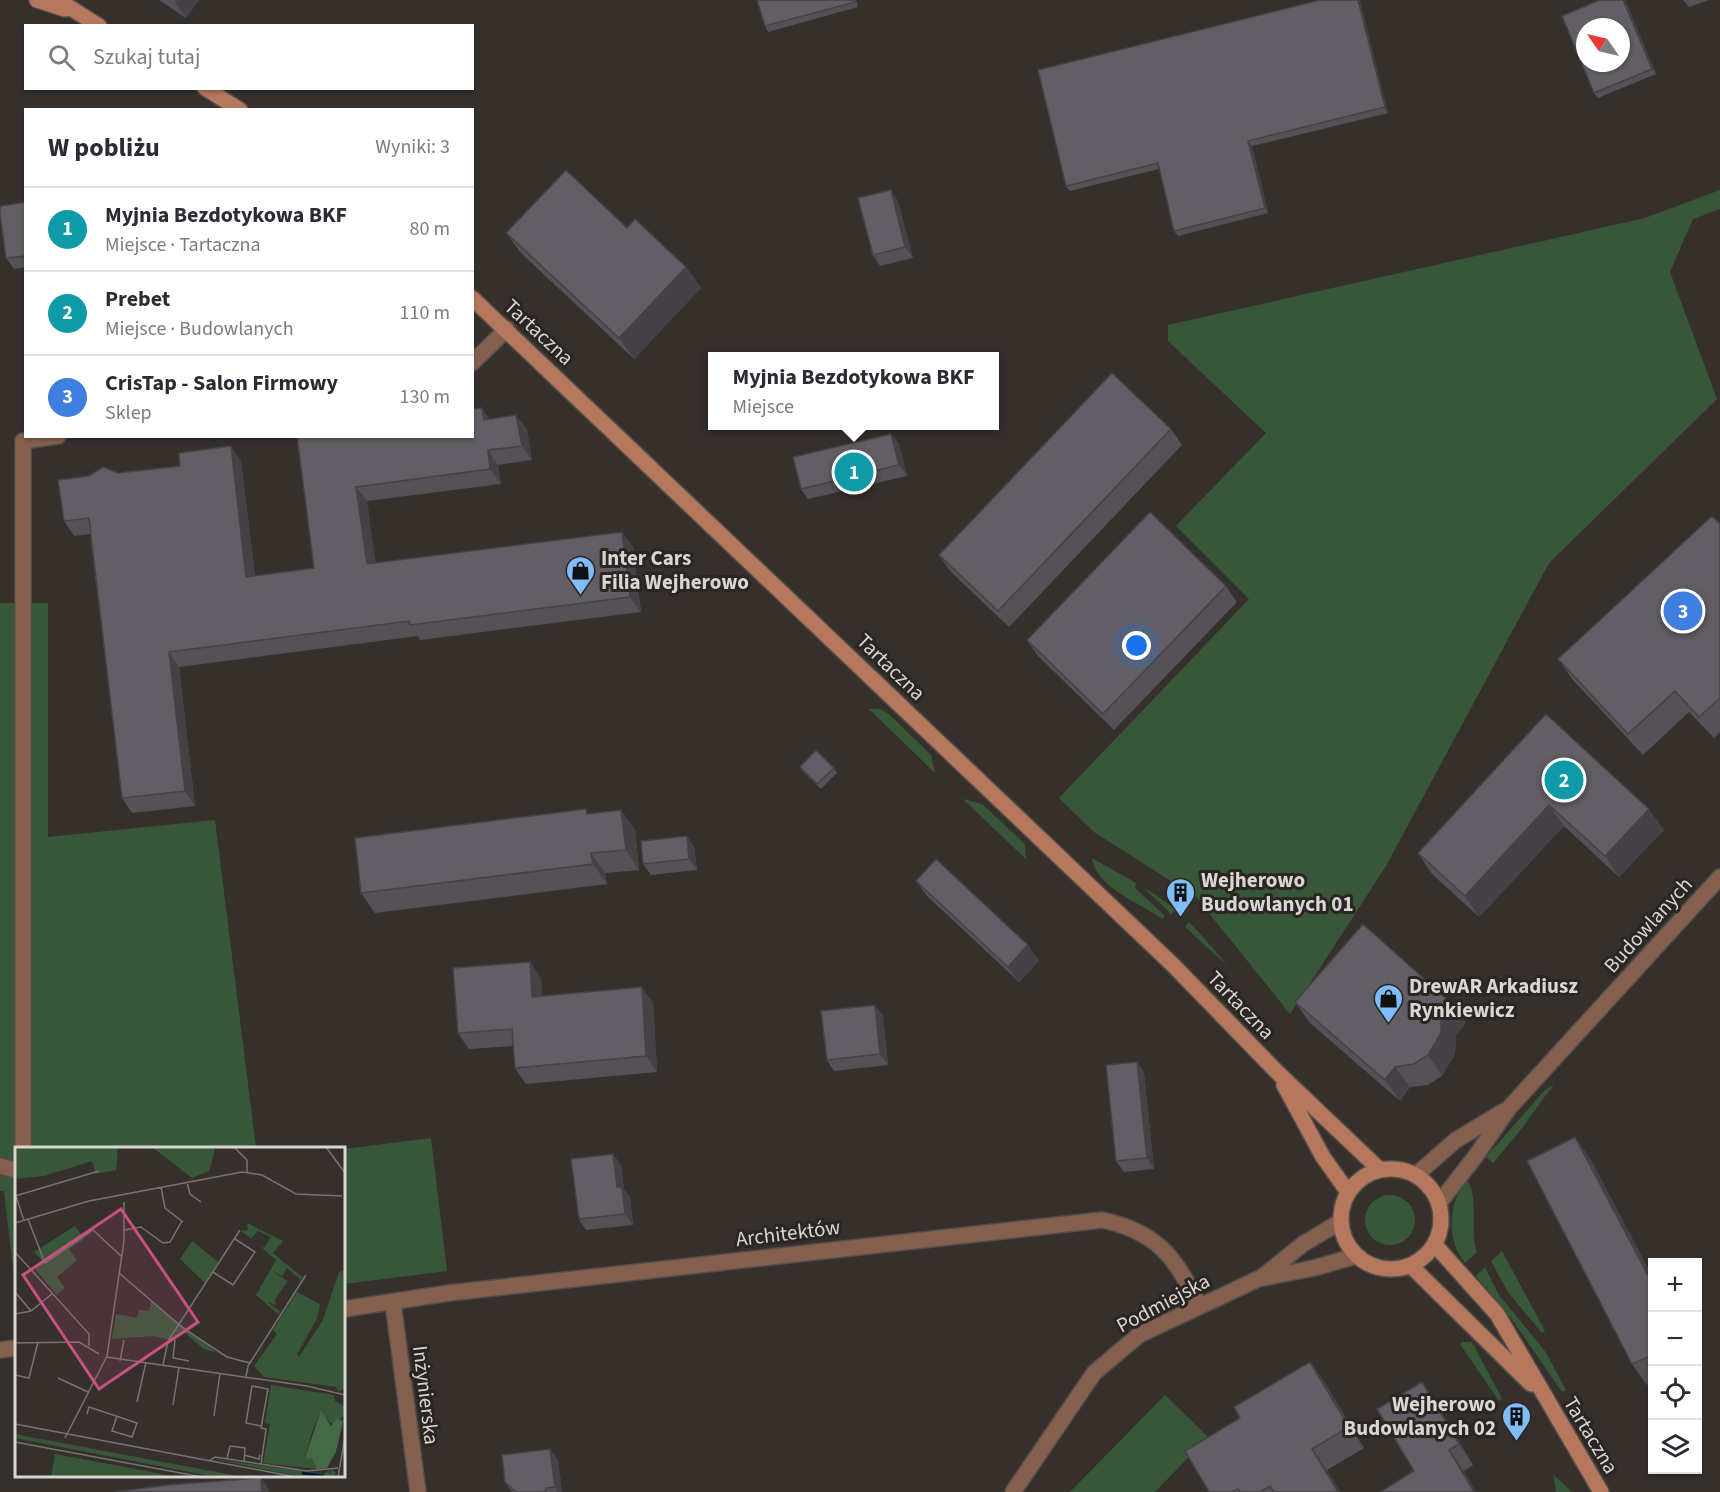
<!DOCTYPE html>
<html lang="pl">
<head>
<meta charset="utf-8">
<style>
  body { margin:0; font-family:"Source Sans 3",sans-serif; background:#f7f7f7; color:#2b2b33 }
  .controls { position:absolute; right:18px; bottom:18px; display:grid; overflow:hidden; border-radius:0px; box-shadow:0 2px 4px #0004 }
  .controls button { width:54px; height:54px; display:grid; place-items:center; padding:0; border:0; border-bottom:2px solid #e1e1e2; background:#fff; color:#2b2b33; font:30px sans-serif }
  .compass { position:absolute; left:1576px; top:18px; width:54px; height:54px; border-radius:50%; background:#fff; box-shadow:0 2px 4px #0004; rotate:304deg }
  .you { position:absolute; left:1137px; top:646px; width:21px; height:21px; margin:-15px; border:4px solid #fff; border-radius:50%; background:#1a73e8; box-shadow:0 0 0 9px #1a73e833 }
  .badge { display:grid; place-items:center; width:39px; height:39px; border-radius:50%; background:#1a73e8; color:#fff; font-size:20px; font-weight:700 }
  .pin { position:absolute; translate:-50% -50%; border:3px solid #fff; box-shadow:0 2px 6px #0006 }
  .popup { position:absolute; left:708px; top:352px; width:291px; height:78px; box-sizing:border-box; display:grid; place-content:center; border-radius:0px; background:#fff; filter:drop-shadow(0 2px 4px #0005); font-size:20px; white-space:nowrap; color:#7c7c81 }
  .popup b { font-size:22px; color:#2b2b33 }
  .popup::after { content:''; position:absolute; left:50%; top:100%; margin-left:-12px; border:12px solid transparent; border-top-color:#fff }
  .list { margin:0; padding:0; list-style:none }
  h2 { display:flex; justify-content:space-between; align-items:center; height:78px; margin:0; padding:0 24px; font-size:26px }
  h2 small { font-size:20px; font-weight:400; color:#7c7c81 }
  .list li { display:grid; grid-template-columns:39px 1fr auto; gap:18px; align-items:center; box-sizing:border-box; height:84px; padding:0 24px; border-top:2px solid #e1e1e2 }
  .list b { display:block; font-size:22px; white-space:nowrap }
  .list p { margin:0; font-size:20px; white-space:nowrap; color:#7c7c81 }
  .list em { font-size:20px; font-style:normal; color:#7c7c81 }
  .icon { flex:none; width:33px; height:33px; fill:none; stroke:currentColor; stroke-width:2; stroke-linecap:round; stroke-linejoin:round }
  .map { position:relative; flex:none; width:1720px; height:1492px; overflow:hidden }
  .search { position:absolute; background:#fff; box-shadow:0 2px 4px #0004; left:24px; top:24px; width:450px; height:66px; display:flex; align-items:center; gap:15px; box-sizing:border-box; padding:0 21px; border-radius:0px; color:#7c7c81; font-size:22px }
  .panel { position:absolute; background:#fff; box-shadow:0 2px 4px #0004; left:24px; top:108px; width:450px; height:330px; border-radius:0px }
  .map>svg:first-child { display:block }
</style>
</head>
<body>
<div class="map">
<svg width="1720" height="1492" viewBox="0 0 1720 1492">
  <rect width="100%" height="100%" fill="#36302d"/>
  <path fill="#385739" d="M1720,190V209L1693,219L1670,272L1717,399L1549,563L1386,866L1290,1014L1196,897L1094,832L1059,798L1249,599L1176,526L1266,433L1168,341V325L1645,218Z
    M0,603H48V837L215,820L256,1148H16V1294L4,1191H0Z
    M869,709H880L889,714L931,755L935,773Z
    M963,799L982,804L1025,844L1026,859Z
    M1092,858L1136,883L1135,888L1165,916L1162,919C1140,902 1097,889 1092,858Z
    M1144,888C1181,909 1201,934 1228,966L1185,927L1189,922L1176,910L1171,914Z
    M1554,1084L1519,1132L1493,1163L1486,1157L1545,1090Z
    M431,1138L447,1271L344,1284V1149Z
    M1466,1180C1480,1194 1469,1232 1477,1252L1465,1263C1446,1240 1448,1204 1466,1180Z
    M1365 1220a25 25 0 1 1 50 0a25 25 0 1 1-50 0Z
    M1502,1251L1545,1331L1542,1333L1508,1292L1491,1261Z
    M1485,1267L1499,1295L1545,1351L1566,1390L1562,1392L1511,1318L1476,1276Z
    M1463,1342H1472L1502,1399L1499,1401L1460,1344Z
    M1165,1395L1208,1437L1155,1492H1070Z
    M1553,1474L1572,1492H1556Z"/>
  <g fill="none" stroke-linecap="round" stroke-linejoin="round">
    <defs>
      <path id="street" d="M472,363L507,329
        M23,1148V441L58,436
        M0,1166L16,1170
        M1416,1175L1456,1140L1504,1111
        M1439,1203L1475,1157L1509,1108L1720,877
        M1262,1277L1303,1244L1340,1222
        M393,1303L418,1492
        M344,1309L449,1293L1102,1220C1156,1231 1177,1258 1199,1306
        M0,1350L16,1348
        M1013,1492L1094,1373L1139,1335L1258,1279L1314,1268L1356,1256"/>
      <path id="secondary" d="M37,0L65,9
        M58,0L99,26
        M205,88L240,110
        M472,298L1173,965L1277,1072L1380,1170
        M1284,1085L1323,1157L1348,1192
        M1341 1219a50 50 0 1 1 100 0a50 50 0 1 1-100 0Z
        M1435,1245L1497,1314L1601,1492
        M1411,1266L1531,1384"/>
    </defs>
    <use href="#street" stroke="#544e4b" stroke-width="18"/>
    <use href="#secondary" stroke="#544e4b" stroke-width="18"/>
    <use href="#street" stroke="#86604e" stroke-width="15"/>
    <use href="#secondary" stroke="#b5785c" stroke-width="15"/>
  </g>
  <path fill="#545157" d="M159,0H199L186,18Z
    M856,0L858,7L768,32L765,26Z
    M1320,0L1388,113L1252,146L1268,213L1178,236L1174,231L1159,169L1070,191L1066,186Z
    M1625,0L1656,74L1598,98L1594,93Z
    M1683,0H1709L1689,7Z
    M898,201L913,258L880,266L873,255Z
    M26,202V267L14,269L6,258Z
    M627,228L686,267L701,288L634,359L521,253L506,233Z
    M516,415L527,430L532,460L498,465L501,484L367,501L375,563L622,532L633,547L641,612L420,640L418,636L179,667L195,806L132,813L122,798L90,534L74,536L64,521L118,473L241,461L255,576L314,568L297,436L490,419Z
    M1171,429L1182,445L1009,627L950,571L939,555Z
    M891,434L899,444L907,476L808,499L801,489Z
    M1720,524V732L1714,738L1689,712L1643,755L1573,680L1558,659Z
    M1226,586L1237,602L1114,730L1038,656L1027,640Z
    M1546,714L1664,830L1619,877L1564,826L1479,917L1432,874L1418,853Z
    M800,767L834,768L837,773L821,789L803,772Z
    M621,810L635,830L639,870L605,873L607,884L375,913L361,893L590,814Z
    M687,836L694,847L697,870L651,875L643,864Z
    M916,881L1028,945L1039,961L1019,982L927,896Z
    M541,978L542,996L653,1003L657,1072L526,1084L515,1068L513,1046L469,1049L458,1033Z
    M1295,1002L1451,1003L1466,1023L1456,1035L1455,1054L1442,1076L1428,1085L1410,1087L1400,1101L1310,1023Z
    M883,1015L888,1065L834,1071L827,1060Z
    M1137,1062L1144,1073L1154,1169L1124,1172L1116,1161Z
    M613,1154L621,1165L624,1189L630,1198L633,1225L586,1230L579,1219Z
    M1590,1158L1653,1278V1382L1647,1385L1632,1364Z
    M1310,1362L1325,1383L1364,1448L1327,1470L1340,1492H1209L1240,1418Z
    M1436,1403L1473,1465L1464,1471H1414Z
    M550,1449L558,1460L562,1492H512L505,1482Z"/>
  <path fill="#454247" d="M177,0H199L186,18L175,2Z
    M1358,0H1360L1388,113L1385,107Z
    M1623,0H1625L1656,74L1652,69Z
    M1248,141L1252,146L1268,213L1265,208Z
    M891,190L898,201L913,258L905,247Z
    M686,267L701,288L634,359L619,338Z
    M482,408L493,423L484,420Z
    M516,415L527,430L532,460L522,446Z
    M891,434L899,444L907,476L899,465Z
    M231,446L241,461L257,592L246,577Z
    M488,450L498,465L501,484L490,469Z
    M356,487L367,501L378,579L367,564Z
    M622,532L633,547L641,612L630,597Z
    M169,652L179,667L195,806L185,791Z
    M1549,805L1564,826L1479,917L1465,896Z
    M1649,809L1664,830L1619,877L1605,856Z
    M621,810L635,830L639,870L626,850Z
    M687,836L694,847L697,870L689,859Z
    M591,853L605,873L607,884L593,864Z
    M1028,945L1039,961L1019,982L1008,967Z
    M530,962L541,978L543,1013L532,997Z
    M642,987L653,1003L657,1072L646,1056Z
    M1451,1003L1466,1023L1456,1035L1455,1054L1442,1076L1428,1055L1441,1015Z
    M875,1005L883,1015L888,1065L880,1054Z
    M1137,1062L1144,1073L1154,1169L1147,1158Z
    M1395,1067L1410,1087L1400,1101L1385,1080Z
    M1575,1137L1590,1158L1653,1278V1285Z
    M613,1154L621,1165L624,1189L630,1198L633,1225L625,1214L617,1187Z
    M1310,1362L1325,1383L1364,1448L1349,1427Z
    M1422,1382L1436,1403L1473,1465L1459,1444Z
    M550,1449L558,1460L562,1492H558L555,1487Z
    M1312,1449L1327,1470L1340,1492H1338Z
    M1449,1450L1464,1471L1476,1492H1474Z
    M261,1478L270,1491V1492H262Z"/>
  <path fill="#625e65" stroke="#454247" stroke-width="1.5" fill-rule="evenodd" d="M757,0H854L855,2L765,26Z
    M1320,0H1358L1385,107L1248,141L1265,208L1174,231L1158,163L1066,186L1038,70Z
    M1600,0H1623L1652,69L1594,93L1562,16ZM1585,27H1621V63H1585Z
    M566,170L627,228L635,219L686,267L619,338L506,233Z
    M891,190L905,247L873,255L858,198Z
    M26,202V256L6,258L0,214V206Z
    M1112,373L1171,429L998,611L939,555Z
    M482,408L484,420L516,415L522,446L488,450L490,469L356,487L367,564L622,532L630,597L410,625L409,621L169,652L185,791L122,798L89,518L64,521L58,480L89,476L103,467L118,473L180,466L179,453L231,446L246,577L314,568L297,436H472V409Z
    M891,434L899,465L801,489L793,457Z
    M1150,512L1226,586L1103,714L1027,640Z
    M1712,516L1720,524V698L1699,717L1675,691L1628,734L1558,659Z
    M1546,714L1649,809L1605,856L1549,805L1465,896L1418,853Z
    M816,750L834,768L817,784L800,767Z
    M586,809L587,814L621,810L626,850L591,853L593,864L361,893L355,838Z
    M687,836L689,859L643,864L641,841Z
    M936,859L1028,945L1008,967L916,881Z
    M1363,924L1451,1003L1441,1015V1033L1428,1055L1414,1064L1395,1067L1385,1080L1295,1002Z
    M530,962L532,997L642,987L646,1056L515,1068L512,1029L458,1033L453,968Z
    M875,1005L880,1054L827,1060L821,1011Z
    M1137,1062L1147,1158L1116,1161L1106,1065Z
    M1575,1137L1653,1285V1355L1632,1364L1527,1161Z
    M613,1154L617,1187H622L625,1214L579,1219L571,1159Z
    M1310,1362L1349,1427L1312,1449L1338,1492H1274L1270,1486L1260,1492H1240L1238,1489L1232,1492H1209L1185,1451L1240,1418L1234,1407Z
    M1422,1382L1459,1444L1449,1450L1474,1492H1380L1414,1471L1377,1409Z
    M14,1389H16V1413Z
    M550,1449L555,1487L547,1488L544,1492H516L505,1482L502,1455Z
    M261,1478L262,1492H115L167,1485Z"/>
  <defs>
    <symbol id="shop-pin" viewBox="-11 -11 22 30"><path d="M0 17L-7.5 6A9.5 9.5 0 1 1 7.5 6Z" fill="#7fbdfa" stroke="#2c2623"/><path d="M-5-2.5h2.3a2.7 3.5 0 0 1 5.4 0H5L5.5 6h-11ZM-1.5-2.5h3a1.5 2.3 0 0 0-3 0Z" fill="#111"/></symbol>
    <symbol id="building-pin" viewBox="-11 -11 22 30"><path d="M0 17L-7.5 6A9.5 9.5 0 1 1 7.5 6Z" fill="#7fbdfa" stroke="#2c2623"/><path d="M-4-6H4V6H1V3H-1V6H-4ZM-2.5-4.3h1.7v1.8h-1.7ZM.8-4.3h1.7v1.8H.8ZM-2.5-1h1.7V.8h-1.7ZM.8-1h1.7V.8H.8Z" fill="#111"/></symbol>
  </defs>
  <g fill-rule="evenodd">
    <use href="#shop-pin" x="564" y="554" width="33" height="45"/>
    <use href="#building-pin" x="1164" y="876" width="33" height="45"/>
    <use href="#shop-pin" x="1372" y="982" width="33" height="45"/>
    <use href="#building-pin" x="1500" y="1400" width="33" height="45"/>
  </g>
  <g text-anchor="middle" stroke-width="6" stroke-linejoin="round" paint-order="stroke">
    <g font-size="21" fill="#dad6d4" stroke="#2c2623">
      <text transform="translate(539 332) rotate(43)" y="7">Tartaczna</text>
      <text transform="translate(891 667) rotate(44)" y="7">Tartaczna</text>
      <text transform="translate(1648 925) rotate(-48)" y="7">Budowlanych</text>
      <text transform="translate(1241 1005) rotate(46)" y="7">Tartaczna</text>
      <text transform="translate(788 1233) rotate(-7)" y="7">Architektów</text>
      <text transform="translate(1163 1303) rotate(-28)" y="7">Podmiejska</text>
      <text transform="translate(426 1395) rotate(83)" y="7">Inżynierska</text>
      <text transform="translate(1591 1435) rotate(59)" y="7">Tartaczna</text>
    </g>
    <g font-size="21" font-weight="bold" fill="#dad6d4" stroke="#2c2623" text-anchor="start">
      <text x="601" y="565">Inter Cars<tspan x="601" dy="24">Filia Wejherowo</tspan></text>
      <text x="1201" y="887">Wejherowo<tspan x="1201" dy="24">Budowlanych 01</tspan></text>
      <text x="1409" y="993">DrewAR Arkadiusz<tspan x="1409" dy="24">Rynkiewicz</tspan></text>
      <text x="1496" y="1411" text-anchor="end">Wejherowo<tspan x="1496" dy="24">Budowlanych 02</tspan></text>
    </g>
  </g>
  <g transform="translate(15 1147)">
    <rect width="330" height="330" fill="#36302d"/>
    <path d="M0,0H103L101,23L81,27L77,14L29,29L0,32ZM137,0H199L200,3L194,24L177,31ZM232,76L268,94L258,106L288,131L284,135L285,132L272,121L267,129L256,123L275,136L272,135L259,154L262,158L252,155L265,164L264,168L241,148L261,113L245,99L249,101L256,90L243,84L236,91L226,84L233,83ZM60,79L69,92L54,102L62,113L42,130L50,141L42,148L20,122L28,115L19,105ZM177,94L203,115L190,136L165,112ZM330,123V241L324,245L321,240L249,230L239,219L262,187L258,183L282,145L305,157L302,172L282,207L284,210L308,173L324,125ZM136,154L202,206L189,202L167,183L156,193L138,189L97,192L101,167L122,171L124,163L134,164ZM256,238L319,248L320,254L329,259V268L319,279L305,265L297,285L290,310L297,311L302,322L248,316L255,277L250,276ZM0,287L15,290L228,330L190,328L0,291ZM40,307L142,326L160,330H36ZM198,312L309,327L314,323V328L316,323L321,325L319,330L282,329Z" fill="#385739"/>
    <path d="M306,263L316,279L322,272L328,274L321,305L312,321L302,322L297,312L290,311Z" fill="#456846"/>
    <path fill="none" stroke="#031938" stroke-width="3" d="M287,326L309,329"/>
    <path fill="none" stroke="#787270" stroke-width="1.5" d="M219,0L232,13V25M311,0L330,26M172,35L175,47L186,55M146,40L150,61L168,75M0,49L84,24M1,49L9,74M13,72L30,116L78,83L107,110M0,76L74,54L227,25L247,28L281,47L327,49M110,83L126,80L148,96L155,95L167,74M0,105L74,187V199M198,125L218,138L240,105L220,92M104,126L168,181L212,210L235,216M0,145L16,164M0,167L16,164L38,146M160,193L158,211L174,214M0,196L64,195L84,207M91,210L292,239L330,248M105,214L109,193M148,218L153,194L225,83M0,228L14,231L23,195M231,230L233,219L291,128M43,231L73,245M122,255L131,215M158,258L164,220M72,267L74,260L122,276L117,290L97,284L102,269M199,269L205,226M0,277L281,330M50,291L92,209L109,94V55M0,295L187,330M229,308L244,312L245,308M212,312L215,299L230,301L229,315M194,314L200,310L292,324L323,321M246,317L251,282L246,281L253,242L237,239L231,276L246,279M323,330L330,290"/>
    <path fill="#c9517f" fill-opacity="0.15" stroke="#c9517f" stroke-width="3" d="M106,62L183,175L84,242L8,128Z"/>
    <rect width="330" height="330" fill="none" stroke="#dad6d4" stroke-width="3"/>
  </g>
</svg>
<div class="controls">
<button>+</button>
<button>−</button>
<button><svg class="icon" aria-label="locate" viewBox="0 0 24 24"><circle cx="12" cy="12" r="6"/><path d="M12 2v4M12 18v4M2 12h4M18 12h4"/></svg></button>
<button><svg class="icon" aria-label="layers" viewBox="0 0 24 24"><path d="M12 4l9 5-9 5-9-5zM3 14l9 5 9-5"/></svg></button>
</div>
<svg class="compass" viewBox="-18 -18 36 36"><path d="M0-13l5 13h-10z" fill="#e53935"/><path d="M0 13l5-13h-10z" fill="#7c7c81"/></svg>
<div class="you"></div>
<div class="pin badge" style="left:854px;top:472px;background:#0f9aa8">1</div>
<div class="popup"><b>Myjnia Bezdotykowa BKF</b>Miejsce</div>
<div class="pin badge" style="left:1564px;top:780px;background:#0f9aa8">2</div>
<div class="pin badge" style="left:1683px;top:611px;background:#3f7fe0">3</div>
<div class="search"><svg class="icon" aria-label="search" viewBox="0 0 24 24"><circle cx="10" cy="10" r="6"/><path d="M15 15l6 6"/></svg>Szukaj tutaj</div>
<section class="panel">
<h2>W pobliżu<small>Wyniki: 3</small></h2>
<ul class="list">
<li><span class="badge" style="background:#0f9aa8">1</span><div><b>Myjnia Bezdotykowa BKF</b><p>Miejsce · Tartaczna</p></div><em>80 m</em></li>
<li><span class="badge" style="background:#0f9aa8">2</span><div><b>Prebet</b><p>Miejsce · Budowlanych</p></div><em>110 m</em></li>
<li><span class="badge" style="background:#3f7fe0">3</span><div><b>CrisTap - Salon Firmowy</b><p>Sklep</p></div><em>130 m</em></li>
</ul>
</section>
</div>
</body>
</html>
